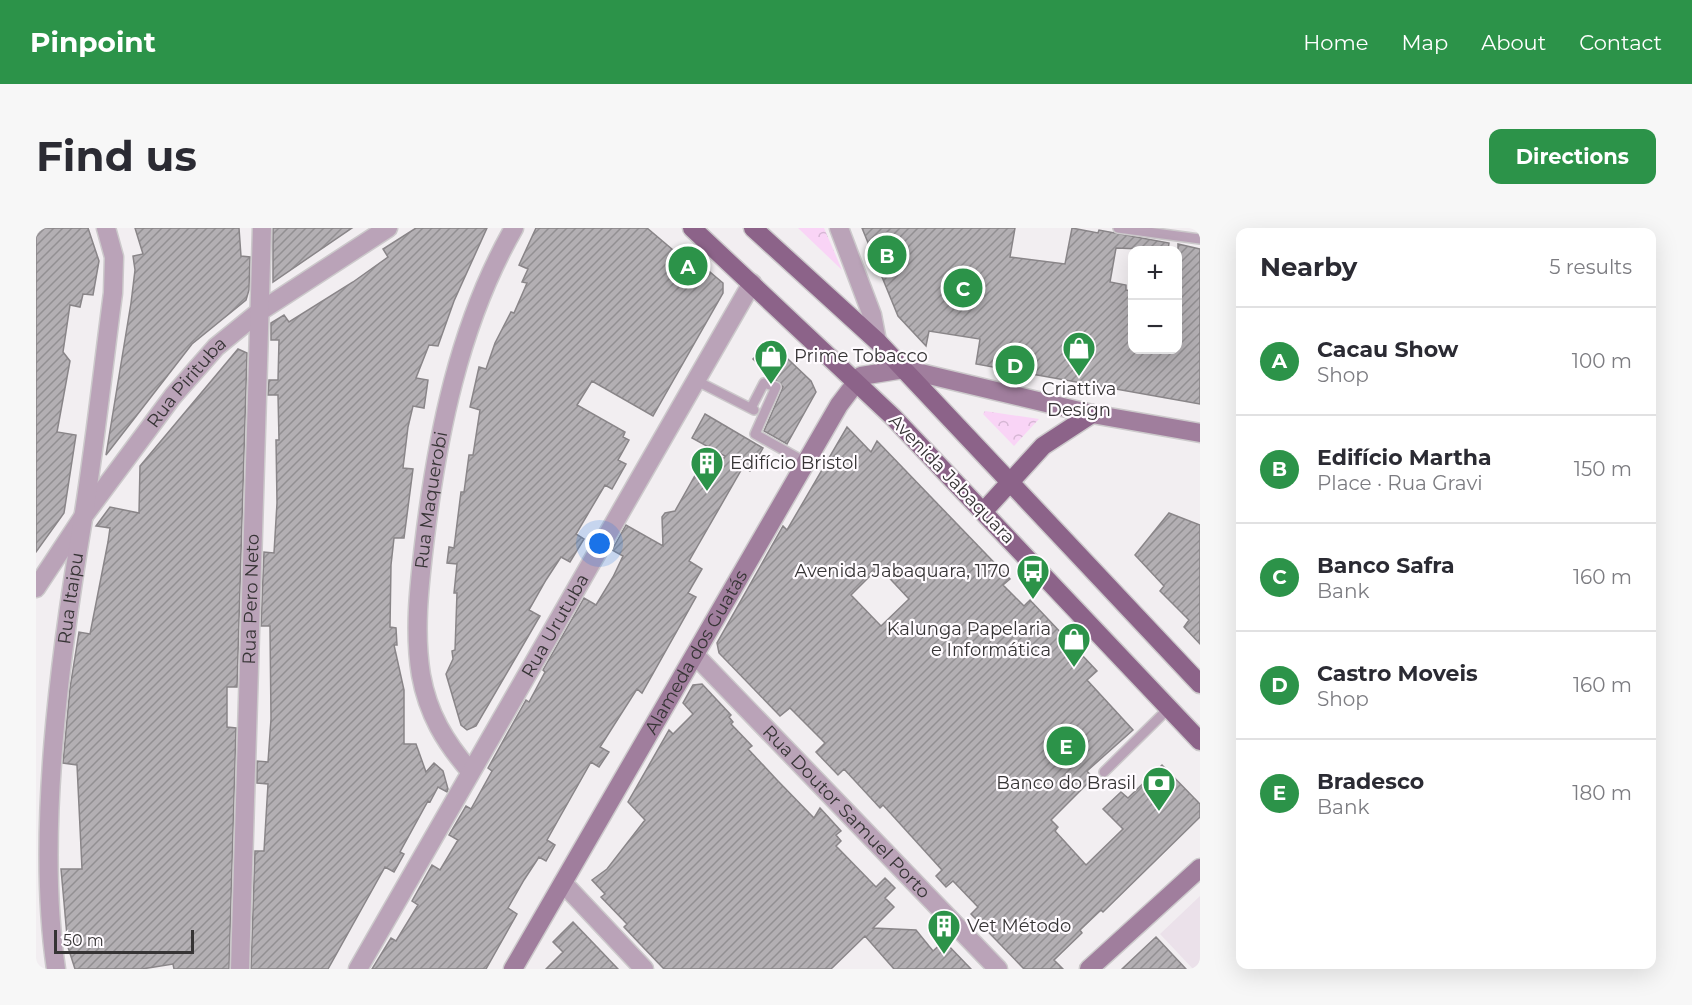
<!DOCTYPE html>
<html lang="en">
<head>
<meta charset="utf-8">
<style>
  body { margin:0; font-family:Montserrat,sans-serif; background:#f7f7f7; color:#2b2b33 }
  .controls { position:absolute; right:18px; top:18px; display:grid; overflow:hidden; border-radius:12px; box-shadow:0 6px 24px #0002 }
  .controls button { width:54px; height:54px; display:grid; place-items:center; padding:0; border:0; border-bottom:2px solid #e1e1e2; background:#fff; color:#2b2b33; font:30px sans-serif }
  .scale { position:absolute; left:18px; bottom:15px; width:140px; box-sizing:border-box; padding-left:6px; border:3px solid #363435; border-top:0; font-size:16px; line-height:21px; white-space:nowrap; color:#363435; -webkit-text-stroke:4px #fffbff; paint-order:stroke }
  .you { position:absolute; left:564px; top:316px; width:21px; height:21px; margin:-15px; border:4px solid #fff; border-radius:50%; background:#1a73e8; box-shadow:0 0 0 9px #1a73e833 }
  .badge { display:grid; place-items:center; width:39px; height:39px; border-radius:50%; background:#2c9349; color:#fff; font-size:20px; font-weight:700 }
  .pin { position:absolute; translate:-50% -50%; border:3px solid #fff; box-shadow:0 2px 6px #0006 }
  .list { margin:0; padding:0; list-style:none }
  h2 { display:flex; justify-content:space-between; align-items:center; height:78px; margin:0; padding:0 24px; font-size:26px }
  h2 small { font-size:20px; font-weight:400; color:#7c7c81 }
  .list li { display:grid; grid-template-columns:39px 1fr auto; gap:18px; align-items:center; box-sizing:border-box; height:108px; padding:0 24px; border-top:2px solid #e1e1e2 }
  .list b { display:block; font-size:22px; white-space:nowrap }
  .list p { margin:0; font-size:20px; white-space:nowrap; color:#7c7c81 }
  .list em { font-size:20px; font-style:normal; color:#7c7c81 }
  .map { position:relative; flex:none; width:1164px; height:741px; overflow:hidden; border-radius:12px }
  header { display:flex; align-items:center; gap:36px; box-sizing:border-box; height:84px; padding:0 30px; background:#2c9349; color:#fff }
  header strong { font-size:28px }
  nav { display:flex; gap:33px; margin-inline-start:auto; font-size:21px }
  .intro { display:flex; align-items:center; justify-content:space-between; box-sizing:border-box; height:144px; padding:0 36px }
  h1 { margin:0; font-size:42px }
  .button { padding:15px 27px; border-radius:12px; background:#2c9349; color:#fff; font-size:21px; font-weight:700 }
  main { display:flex; gap:36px; padding:0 36px }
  aside { flex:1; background:#fff; border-radius:12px; box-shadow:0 6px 24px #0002 }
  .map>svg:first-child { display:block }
</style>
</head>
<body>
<header>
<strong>Pinpoint</strong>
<nav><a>Home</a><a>Map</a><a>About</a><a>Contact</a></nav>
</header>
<div class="intro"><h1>Find us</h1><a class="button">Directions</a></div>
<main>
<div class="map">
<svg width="1164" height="741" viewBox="0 0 1164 741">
  <defs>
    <pattern id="park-crowns" width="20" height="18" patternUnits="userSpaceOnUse" patternTransform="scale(1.5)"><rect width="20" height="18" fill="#f9d4f6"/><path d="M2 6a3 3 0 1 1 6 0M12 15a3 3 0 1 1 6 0" fill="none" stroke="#d6b7d4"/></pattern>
    <pattern id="building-hatch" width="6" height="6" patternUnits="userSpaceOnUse" patternTransform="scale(1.5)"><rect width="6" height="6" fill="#b3afb3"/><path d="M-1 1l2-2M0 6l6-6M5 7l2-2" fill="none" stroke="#928f92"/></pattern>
  </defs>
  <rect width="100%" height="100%" fill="#f2eef1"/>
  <path fill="#ebe1ea" d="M1164,668V741H1157L1124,706Z"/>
  <path fill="url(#park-crowns)" d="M762,0H788L806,42Z
    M949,183L1003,191L978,218L947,186Z"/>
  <path fill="url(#building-hatch)" stroke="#898588" stroke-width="1.5" fill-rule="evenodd" d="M0,0H52L63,33L57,67L47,66L44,79L34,77L27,124L34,133L21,204L40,207L28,285L0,324Z
    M99,0H203L205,28L214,29L213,62L210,72L156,116L70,227L95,75L99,42L97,28L107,26Z
    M237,0H316L237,54Z
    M380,0H451L418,73L402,118L393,117L380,150L392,152L388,180L377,178L372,199L367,240L377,241L368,310H358L355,337L354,399L360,400L361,417H358L368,462V516H380L390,544L398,535L407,543L412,561L411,564L402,559L394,574L392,573L364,624L368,626L358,644L349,639L292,741H215L219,623H228L232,556L221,555V533L232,534L235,491L234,398H225L228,324L238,325L241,275L240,212H243L242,167H232L233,152H242L243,112H235V95L248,87L253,94L317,54L352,29L347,21Z
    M500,0H611L643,27L648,22L687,55V65L617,188L556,153L541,177L589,204L587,209L593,212L582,232L590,236L576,261L569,257L540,306L548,311L534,334L525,329L510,352L493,382L504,388L440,498L431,502L425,497L410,446L417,431L416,423L419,422L421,365H418L421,336L411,335L413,319L418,320L425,264H428L433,227H437L444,182L434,179L443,139L450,141L459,115L475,84L478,85L491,55L486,54L492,41L483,37Z
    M826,0H979L974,29L1029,36L1036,0L1062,5L1063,2L1133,15L1132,22L1080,20L1074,54L1090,57V62L1096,63V122H1142V16L1164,21V176L940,136L944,111L893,103L890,118L862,88Z
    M734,114L775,153L780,164L751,216L728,203L747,159L717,131Z
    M202,121L211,125L201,459H191V499L200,500L193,741H138L137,736L106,741H39L32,719L25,641H46L41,537L27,535L34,460L43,404L54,406L72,314L74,300L60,298L74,279L103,285L104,238Z
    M669,186L727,220L714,243L707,239L653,333L666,341L652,365L660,369L606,465L601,461L564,519L573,524L563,539L555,534L525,587L511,612L519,617L510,633L503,629L488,652L472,680L481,686L450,741H336L355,710L360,713L382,677L376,673L396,637L404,642L422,612L413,607L430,578L435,581L456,543L452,540L490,472L493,474L509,444L507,442L548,370L560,377L577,349L587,328L576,322L590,297L627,318L626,289L629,285L639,283L661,244L675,252L689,228L656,210Z
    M811,199L835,224L841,213L974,351L967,357L988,378L994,372L1061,443L1051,452L1097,502L1051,543L1057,550L1015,592L1022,599L1019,603L1030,615L1050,637L1087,601L1067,581L1085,564L1092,570L1126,537L1164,576V589L1067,684L1065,682L1044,702L1046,705L1018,732L1027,741H988L935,686L942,679L917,653L910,659L900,648L906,642L847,577L844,580L808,541L802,547L780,524L789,515L754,480L744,488L683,425L681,415L747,298L751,302ZM843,339L873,371L845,398L815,367Z
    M1133,285L1164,297V416L1148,399L1153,392L1124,363L1128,358L1099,327Z
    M666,456L695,487L693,489L697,494L695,496L716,518L712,521L741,552L778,590L784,580L805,603L800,607L805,613L800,618L840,659L849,650L859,660L849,670L858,679L837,700L880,702L897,723L908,713L935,741H858L829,708L795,741H628L605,717L588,699L591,696L565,669L569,666L556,652L571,641L609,592L592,574L633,502L637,506L657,486L647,475L657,457Z
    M537,694L562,720L582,741H510L527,724L517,714Z
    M1120,709L1150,741H1086L1104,724Z"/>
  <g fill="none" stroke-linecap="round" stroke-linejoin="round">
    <defs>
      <path id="lane" d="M1082,0L1164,11
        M659,152L718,182
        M715,180L728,155L740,159L719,206L769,234
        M1068,544L1133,480"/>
      <g id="street">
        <path d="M803,0L836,87L841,113"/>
        <path id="s1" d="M0,360L47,289L137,168L180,119L223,84L352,0"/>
        <path id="s2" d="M659,427L962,741"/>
        <path id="s3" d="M434,543C409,514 392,486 385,447C378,404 383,360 388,317C401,208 423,96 478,0"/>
        <path d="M527,655L608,741"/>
        <path id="s4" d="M20,741C0,606 24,427 47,291C59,216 67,140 77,65L78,29L70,0"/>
        <path id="s5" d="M204,741L226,0"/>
        <path id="s6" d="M322,741L716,55"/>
      </g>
      <g id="secondary">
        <path id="s7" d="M477,741L803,177L825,148L868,141L1056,186L1164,205"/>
        <path d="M1053,741L1164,640"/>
      </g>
      <path id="primary" d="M656,0L857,189L1164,513
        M717,0L841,113L1164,456
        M947,284L1007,218L1056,186"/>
    </defs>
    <use href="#lane" stroke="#ccc9cb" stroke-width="12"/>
    <use href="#street" stroke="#ccc9cb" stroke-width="21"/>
    <use href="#secondary" stroke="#ccc9cb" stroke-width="21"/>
    <use href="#primary" stroke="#ccc9cb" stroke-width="21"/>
    <use href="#lane" stroke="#baa3b8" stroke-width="9"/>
    <use href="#street" stroke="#baa3b8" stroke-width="18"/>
    <use href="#secondary" stroke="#a07e9d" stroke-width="18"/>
    <use href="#primary" stroke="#8c6389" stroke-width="18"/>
  </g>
  <defs>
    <symbol id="shop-pin" viewBox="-11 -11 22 30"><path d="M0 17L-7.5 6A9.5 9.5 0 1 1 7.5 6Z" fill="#2c9349" stroke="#fffbff"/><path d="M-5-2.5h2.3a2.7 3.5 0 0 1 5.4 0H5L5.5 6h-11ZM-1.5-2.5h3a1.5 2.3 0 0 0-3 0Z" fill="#fff"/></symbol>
    <symbol id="building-pin" viewBox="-11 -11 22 30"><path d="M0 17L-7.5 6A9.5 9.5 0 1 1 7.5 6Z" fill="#2c9349" stroke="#fffbff"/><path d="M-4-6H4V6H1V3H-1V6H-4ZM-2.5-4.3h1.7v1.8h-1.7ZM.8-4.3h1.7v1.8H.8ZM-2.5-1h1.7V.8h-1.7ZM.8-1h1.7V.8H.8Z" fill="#fff"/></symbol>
    <symbol id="bus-pin" viewBox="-11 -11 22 30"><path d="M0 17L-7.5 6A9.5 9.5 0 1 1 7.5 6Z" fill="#2c9349" stroke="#fffbff"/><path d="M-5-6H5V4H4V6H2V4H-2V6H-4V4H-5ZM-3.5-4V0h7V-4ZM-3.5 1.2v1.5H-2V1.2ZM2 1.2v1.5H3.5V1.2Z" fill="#fff"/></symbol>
    <symbol id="bank-pin" viewBox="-11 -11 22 30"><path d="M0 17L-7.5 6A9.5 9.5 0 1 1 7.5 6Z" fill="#2c9349" stroke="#fffbff"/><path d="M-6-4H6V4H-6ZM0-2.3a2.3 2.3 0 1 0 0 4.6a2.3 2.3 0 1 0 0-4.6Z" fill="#fff"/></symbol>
  </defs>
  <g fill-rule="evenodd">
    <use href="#shop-pin" x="1024" y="101" width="38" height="52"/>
    <use href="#shop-pin" x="716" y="109" width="38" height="52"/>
    <use href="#building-pin" x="652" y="216" width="38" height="52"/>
    <use href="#bus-pin" x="978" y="324" width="38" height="52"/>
    <use href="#shop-pin" x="1019" y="392" width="38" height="52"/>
    <use href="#bank-pin" x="1104" y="536" width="38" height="52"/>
    <use href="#building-pin" x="889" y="679" width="38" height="52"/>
  </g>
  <g text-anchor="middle" stroke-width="4.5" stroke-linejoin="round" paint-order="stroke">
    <g font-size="18" fill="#363435" stroke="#fffbff" text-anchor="start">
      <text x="758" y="134">Prime Tobacco</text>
      <text x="1043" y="167" text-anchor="middle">Criattiva<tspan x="1043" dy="21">Design</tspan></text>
      <text x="694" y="241">Edifício Bristol</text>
      <text x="974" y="349" text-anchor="end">Avenida Jabaquara, 1170</text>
      <text x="1015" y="407" text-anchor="end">Kalunga Papelaria<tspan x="1015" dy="21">e Informática</tspan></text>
      <text x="1100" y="561" text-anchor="end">Banco do Brasil</text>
      <text x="931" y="704">Vet Método</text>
    </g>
    <g font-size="18" fill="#363435" stroke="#fffbff">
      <text dy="6" stroke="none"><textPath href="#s1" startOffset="255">Rua Pirituba</textPath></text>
      <text transform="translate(916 251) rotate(46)" y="6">Avenida Jabaquara</text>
      <text dy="6" stroke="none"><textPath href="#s3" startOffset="285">Rua Maquerobi</textPath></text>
      <text dy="6" stroke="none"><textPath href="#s4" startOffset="372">Rua Itaipu</textPath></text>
      <text dy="6" stroke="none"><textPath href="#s5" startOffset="370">Rua Pero Neto</textPath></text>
      <text dy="6" stroke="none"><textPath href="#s6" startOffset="396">Rua Urutuba</textPath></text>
      <text dy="6" stroke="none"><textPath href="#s7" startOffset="366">Alameda dos Guatás</textPath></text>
      <text dy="6" stroke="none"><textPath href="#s2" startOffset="218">Rua Doutor Samuel Porto</textPath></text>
    </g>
  </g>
</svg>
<div class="controls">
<button>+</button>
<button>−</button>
</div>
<div class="scale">50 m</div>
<div class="you"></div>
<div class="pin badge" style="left:652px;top:38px">A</div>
<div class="pin badge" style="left:851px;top:27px">B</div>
<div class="pin badge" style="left:927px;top:60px">C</div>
<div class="pin badge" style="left:979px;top:137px">D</div>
<div class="pin badge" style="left:1030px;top:518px">E</div>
</div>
<aside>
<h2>Nearby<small>5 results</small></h2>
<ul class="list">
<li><span class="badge">A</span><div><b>Cacau Show</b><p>Shop</p></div><em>100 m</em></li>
<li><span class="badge">B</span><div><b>Edifício Martha</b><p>Place · Rua Gravi</p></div><em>150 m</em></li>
<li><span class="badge">C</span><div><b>Banco Safra</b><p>Bank</p></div><em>160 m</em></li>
<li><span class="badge">D</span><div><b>Castro Moveis</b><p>Shop</p></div><em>160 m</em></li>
<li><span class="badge">E</span><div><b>Bradesco</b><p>Bank</p></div><em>180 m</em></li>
</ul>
</aside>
</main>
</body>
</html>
